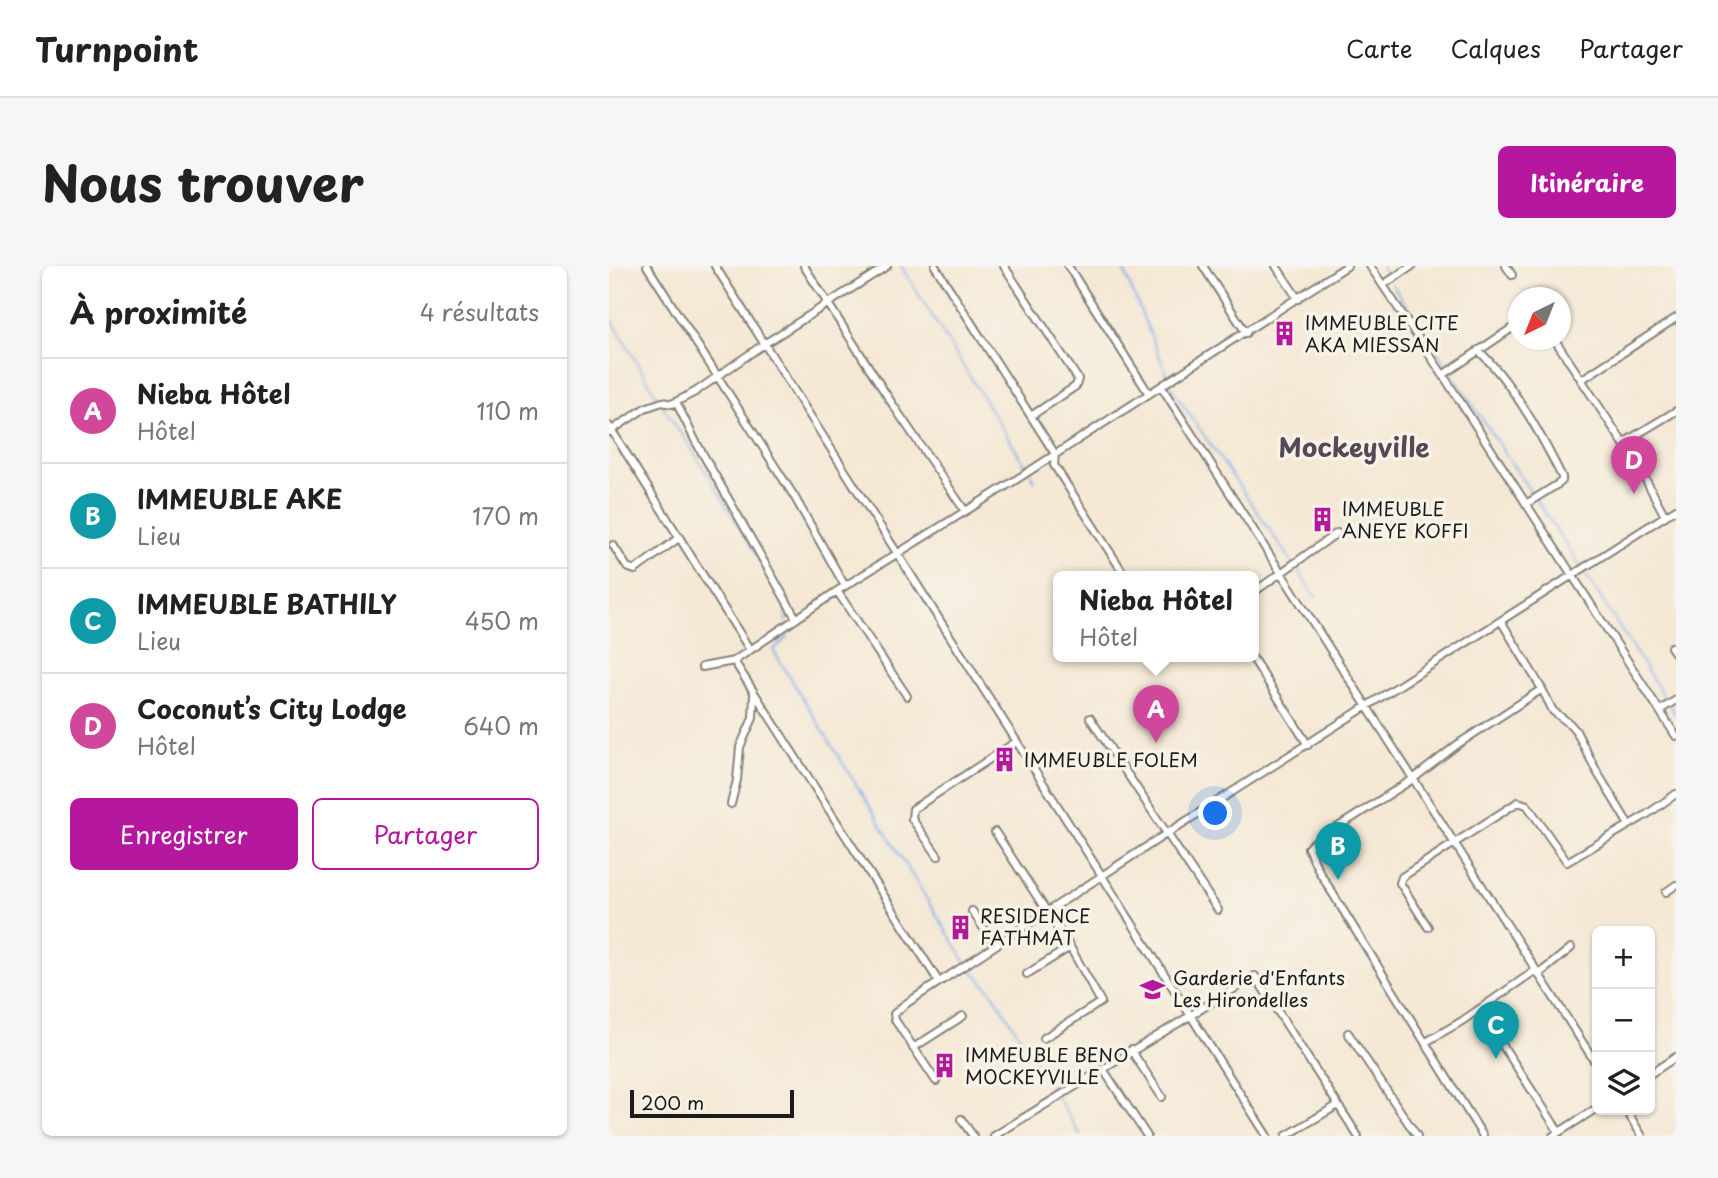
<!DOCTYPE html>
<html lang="fr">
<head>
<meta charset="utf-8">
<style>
  body { margin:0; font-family:"Playpen Sans",sans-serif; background:#f6f6f6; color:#222 }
  .controls { position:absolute; right:21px; bottom:21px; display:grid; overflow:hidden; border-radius:10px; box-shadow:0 2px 5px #0004 }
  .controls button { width:63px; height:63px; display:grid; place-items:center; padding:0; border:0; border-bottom:2px solid #e0e0e0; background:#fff; color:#222; font:35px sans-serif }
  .compass { position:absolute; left:899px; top:21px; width:63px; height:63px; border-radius:50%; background:#fff; box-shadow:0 2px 5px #0004; rotate:223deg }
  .scale { position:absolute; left:21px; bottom:18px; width:164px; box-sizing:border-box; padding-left:7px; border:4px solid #1c1c1c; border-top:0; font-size:19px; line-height:24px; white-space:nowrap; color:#1c1c1c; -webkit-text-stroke:5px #f7f3e8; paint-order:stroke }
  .you { position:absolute; left:607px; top:548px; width:24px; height:24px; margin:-18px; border:5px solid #fff; border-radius:50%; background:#1a73e8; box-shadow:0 0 0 10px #1a73e833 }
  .badge { display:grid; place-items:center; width:46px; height:46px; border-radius:50%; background:#b5179e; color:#fff; font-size:23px; font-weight:700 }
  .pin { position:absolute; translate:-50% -58px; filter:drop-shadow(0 2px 4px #0008) }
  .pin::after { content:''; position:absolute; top:37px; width:24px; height:21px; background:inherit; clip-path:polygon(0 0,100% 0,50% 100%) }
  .popup { position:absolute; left:444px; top:305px; width:206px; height:91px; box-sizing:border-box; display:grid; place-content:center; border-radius:10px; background:#fff; filter:drop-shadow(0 2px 5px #0005); font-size:23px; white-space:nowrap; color:#767676 }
  .popup b { font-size:26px; color:#222 }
  .popup::after { content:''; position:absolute; left:50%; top:100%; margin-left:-14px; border:14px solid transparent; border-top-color:#fff }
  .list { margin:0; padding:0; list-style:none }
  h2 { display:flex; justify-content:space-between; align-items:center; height:91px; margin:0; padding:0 28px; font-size:30px }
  h2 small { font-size:23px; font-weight:400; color:#767676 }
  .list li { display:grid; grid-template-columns:46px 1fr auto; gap:21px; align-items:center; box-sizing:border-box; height:105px; padding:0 28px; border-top:2px solid #e0e0e0 }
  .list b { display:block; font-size:26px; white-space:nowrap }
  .list p { margin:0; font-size:23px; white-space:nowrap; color:#767676 }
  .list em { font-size:23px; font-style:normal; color:#767676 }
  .actions { display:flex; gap:14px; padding:21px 28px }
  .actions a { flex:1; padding:16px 0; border:2px solid #b5179e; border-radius:10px; text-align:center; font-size:24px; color:#b5179e }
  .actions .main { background:#b5179e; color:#fff }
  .icon { flex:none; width:38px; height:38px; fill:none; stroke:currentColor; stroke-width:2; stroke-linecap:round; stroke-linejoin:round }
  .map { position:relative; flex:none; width:1067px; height:870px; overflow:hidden; border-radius:10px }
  header { display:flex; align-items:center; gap:42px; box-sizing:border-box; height:98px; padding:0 35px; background:#fff; border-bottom:2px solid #e0e0e0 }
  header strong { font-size:33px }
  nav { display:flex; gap:38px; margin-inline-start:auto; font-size:24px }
  .intro { display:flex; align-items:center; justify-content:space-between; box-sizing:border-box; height:168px; padding:0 42px }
  h1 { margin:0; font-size:49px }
  .button { padding:18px 32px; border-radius:10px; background:#b5179e; color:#fff; font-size:24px; font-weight:700 }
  main { display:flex; gap:42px; padding:0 42px }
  aside { flex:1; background:#fff; border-radius:10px; box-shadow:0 2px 5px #0004 }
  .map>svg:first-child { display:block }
</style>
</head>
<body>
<header>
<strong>Turnpoint</strong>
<nav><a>Carte</a><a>Calques</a><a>Partager</a></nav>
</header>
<div class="intro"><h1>Nous trouver</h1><a class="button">Itinéraire</a></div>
<main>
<aside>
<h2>À proximité<small>4 résultats</small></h2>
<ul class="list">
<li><span class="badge" style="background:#d1479c">A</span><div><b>Nieba Hôtel</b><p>Hôtel</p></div><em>110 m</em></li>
<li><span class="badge" style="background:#0f9aa8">B</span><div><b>IMMEUBLE AKE</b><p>Lieu</p></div><em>170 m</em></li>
<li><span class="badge" style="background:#0f9aa8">C</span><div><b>IMMEUBLE BATHILY</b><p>Lieu</p></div><em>450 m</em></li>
<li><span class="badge" style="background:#d1479c">D</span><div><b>Coconut’s City Lodge</b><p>Hôtel</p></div><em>640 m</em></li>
</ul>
<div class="actions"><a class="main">Enregistrer</a><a>Partager</a></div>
</aside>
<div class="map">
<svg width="1067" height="870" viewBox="0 0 1067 870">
  <rect width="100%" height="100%" fill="#f7f3e8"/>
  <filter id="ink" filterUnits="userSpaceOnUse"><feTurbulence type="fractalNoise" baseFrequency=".0143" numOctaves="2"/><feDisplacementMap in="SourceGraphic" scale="14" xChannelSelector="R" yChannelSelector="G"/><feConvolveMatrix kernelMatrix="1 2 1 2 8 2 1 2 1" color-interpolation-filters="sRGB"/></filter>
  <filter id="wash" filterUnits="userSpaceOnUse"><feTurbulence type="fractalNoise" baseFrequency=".00686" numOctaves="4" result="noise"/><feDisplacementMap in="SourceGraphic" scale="28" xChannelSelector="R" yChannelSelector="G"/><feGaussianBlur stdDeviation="1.57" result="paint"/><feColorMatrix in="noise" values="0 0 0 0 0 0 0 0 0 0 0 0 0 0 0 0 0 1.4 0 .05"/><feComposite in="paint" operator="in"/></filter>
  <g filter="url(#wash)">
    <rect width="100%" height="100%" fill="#f5e8d4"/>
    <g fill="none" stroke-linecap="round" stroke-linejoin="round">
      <path stroke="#80afea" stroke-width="2" d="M292,0L418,202
        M513,0L559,111
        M774,0V4L780,13
        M783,18L972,301
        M0,49L50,134
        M561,117L565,126L708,332
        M53,139L86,188L156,303
        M421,207L426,215
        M975,306L1059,437
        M176,338L177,357
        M177,362L178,372L164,384L356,695
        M1062,441L1067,449
        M359,700L384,727L472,870"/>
    </g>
  </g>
  <g filter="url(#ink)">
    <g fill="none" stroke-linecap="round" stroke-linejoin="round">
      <defs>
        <path id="minor" d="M38,0L185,230L236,320
          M106,0L658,870
          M195,0L284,139L356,245
          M326,0L446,188L445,199L517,311
          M395,0L469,113L467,120L422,150
          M459,0L540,128
          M594,0L637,67
          M667,0L689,33
          M761,0L834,109L1067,470
          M897,0L903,9
          M774,19L803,0
          M946,74L1030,201L1056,250
          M869,84C904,117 932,168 953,211V215L949,218L917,238
          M834,109L909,58
          M972,114L1067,52
          M552,120L988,799
          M67,136L87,176L187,352
          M0,160L141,384
          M0,166L36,142L53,136L63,138L86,126L155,78L278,0
          M1014,177L1067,145
          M4,279L18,301L26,304L71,271
          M228,325L298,430
          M645,326L728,267
          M1062,381L1067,388
          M643,391L699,479
          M125,395L330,716
          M93,401L125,395L228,325L405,215L738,0
          M933,423L944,445L961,458L967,465L988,506L1020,559
          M1051,444L1067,434
          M481,452L609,644
          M122,538L128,514L131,481L144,452L145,429
          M386,566L461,681L492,736L435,772
          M329,590L303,553L304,543L407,476
          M1057,626L1067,619
          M363,645L386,679
          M819,661L791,617L793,611L909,536L918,539L958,596L1037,549L1067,528
          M418,708L461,681
          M930,708L962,682
          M870,743L950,866
          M739,767L808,870
          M817,776L853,755L927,704
          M304,782L354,750
          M522,784L553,831
          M494,803L538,870
          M1041,808L1067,791
          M327,815L286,754L285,748L295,739L557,568L1067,243
          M1017,844L1033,870
          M352,853L364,870
          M385,870L646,710L749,870
          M677,870L729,839
          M874,870L711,607L699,582L704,577L804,513L849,478L933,423L892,355
          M944,870L988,842"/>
      </defs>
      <use href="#minor" stroke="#888278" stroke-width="10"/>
      <use href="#minor" stroke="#fff" stroke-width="6"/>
    </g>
  </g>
  <defs>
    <symbol id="building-bare" viewBox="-9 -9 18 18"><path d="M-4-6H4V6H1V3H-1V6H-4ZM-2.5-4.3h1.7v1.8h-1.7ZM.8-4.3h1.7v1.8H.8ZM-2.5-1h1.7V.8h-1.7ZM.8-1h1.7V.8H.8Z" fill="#b5179e" stroke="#f7f3e8" stroke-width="2.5" paint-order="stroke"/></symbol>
    <symbol id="school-bare" viewBox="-9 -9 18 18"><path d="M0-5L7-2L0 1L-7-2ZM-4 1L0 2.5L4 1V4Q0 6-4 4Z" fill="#b5179e" stroke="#f7f3e8" stroke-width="2.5" paint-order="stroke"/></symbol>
  </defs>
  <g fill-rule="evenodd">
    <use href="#building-bare" x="658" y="50" width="35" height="35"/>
    <use href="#building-bare" x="696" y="236" width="35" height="35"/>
    <use href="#building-bare" x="378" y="476" width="35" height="35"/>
    <use href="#building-bare" x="334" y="644" width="35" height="35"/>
    <use href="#school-bare" x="526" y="706" width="35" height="35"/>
    <use href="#building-bare" x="318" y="782" width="35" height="35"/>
  </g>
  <g text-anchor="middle" stroke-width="7" stroke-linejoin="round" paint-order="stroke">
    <g font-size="19" fill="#1c1c1c" stroke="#f7f3e8" text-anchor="start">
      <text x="696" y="64">IMMEUBLE CITE<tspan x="696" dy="22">AKA MIESSAN</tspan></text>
      <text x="733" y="250">IMMEUBLE<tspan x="733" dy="22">ANEYE KOFFI</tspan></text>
      <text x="415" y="501">IMMEUBLE FOLEM</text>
      <text x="371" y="657">RESIDENCE<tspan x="371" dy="22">FATHMAT</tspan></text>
      <text x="564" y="719">Garderie d'Enfants<tspan x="564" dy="22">Les Hirondelles</tspan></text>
      <text x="356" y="796">IMMEUBLE BENO<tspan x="356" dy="22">MOCKEYVILLE</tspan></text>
    </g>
    <g font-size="26" font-weight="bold" fill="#564855" stroke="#f7f3e8">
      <text x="745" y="191">Mockeyville</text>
    </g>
  </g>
</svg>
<div class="controls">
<button>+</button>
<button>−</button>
<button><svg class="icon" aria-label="layers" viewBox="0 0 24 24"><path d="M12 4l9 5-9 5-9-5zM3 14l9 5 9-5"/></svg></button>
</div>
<svg class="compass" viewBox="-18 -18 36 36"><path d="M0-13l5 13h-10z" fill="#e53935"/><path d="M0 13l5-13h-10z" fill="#767676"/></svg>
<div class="scale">200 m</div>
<div class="you"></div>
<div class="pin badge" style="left:547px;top:477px;background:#d1479c">A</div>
<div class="popup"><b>Nieba Hôtel</b>Hôtel</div>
<div class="pin badge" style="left:729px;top:614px;background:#0f9aa8">B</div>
<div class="pin badge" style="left:887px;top:793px;background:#0f9aa8">C</div>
<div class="pin badge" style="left:1025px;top:228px;background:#d1479c">D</div>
</div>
</main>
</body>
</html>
